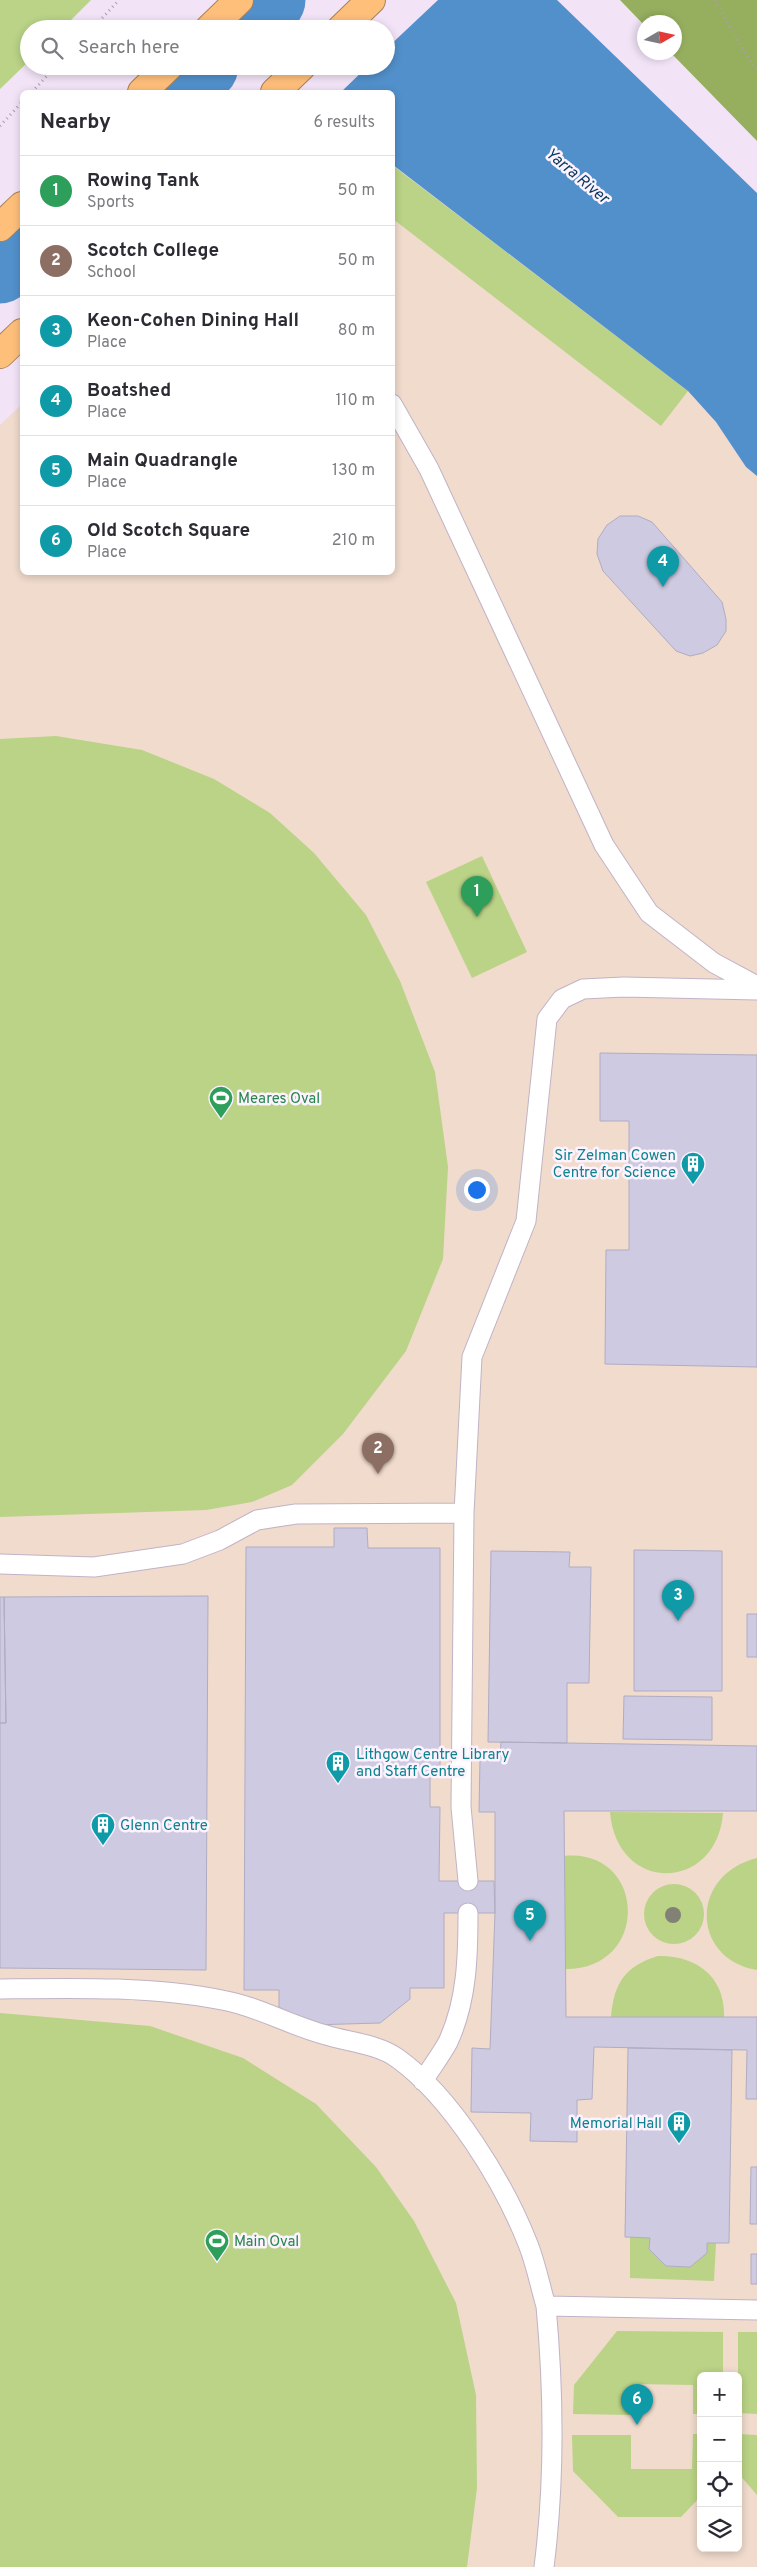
<!DOCTYPE html>
<html lang="en">
<head>
<meta charset="utf-8">
<style>
  body { margin:0; font-family:Overpass,sans-serif; background:#f7f7f7; color:#2b2b33 }
  .controls { position:absolute; right:15px; bottom:15px; display:grid; overflow:hidden; border-radius:8px; box-shadow:0 2px 8px #0003 }
  .controls button { width:45px; height:45px; display:grid; place-items:center; padding:0; border:0; border-bottom:1px solid #e1e1e2; background:#fff; color:#2b2b33; font:25px sans-serif }
  .compass { position:absolute; left:637px; top:15px; width:45px; height:45px; border-radius:50%; background:#fff; box-shadow:0 2px 8px #0003; rotate:81deg }
  .you { position:absolute; left:476px; top:1189px; width:18px; height:18px; margin:-12px; border:4px solid #fff; border-radius:50%; background:#1a73e8; box-shadow:0 0 0 8px #1a73e833 }
  .badge { display:grid; place-items:center; width:32px; height:32px; border-radius:50%; background:#ea580c; color:#fff; font-size:16px; font-weight:700 }
  .pin { position:absolute; translate:-50% -41px; filter:drop-shadow(0 1px 2px #0008) }
  .pin::after { content:''; position:absolute; top:26px; width:18px; height:15px; background:inherit; clip-path:polygon(0 0,100% 0,50% 100%) }
  .list { margin:0; padding:0; list-style:none }
  h2 { display:flex; justify-content:space-between; align-items:center; height:65px; margin:0; padding:0 20px; font-size:21px }
  h2 small { font-size:16px; font-weight:400; color:#7c7c81 }
  .list li { display:grid; grid-template-columns:32px 1fr auto; gap:15px; align-items:center; box-sizing:border-box; height:70px; padding:0 20px; border-top:1px solid #e1e1e2 }
  .list b { display:block; font-size:19px; white-space:nowrap }
  .list p { margin:0; font-size:16px; white-space:nowrap; color:#7c7c81 }
  .list em { font-size:16px; font-style:normal; color:#7c7c81 }
  .icon { flex:none; width:28px; height:28px; fill:none; stroke:currentColor; stroke-width:2; stroke-linecap:round; stroke-linejoin:round }
  .map { position:relative; flex:none; width:757px; height:2567px; overflow:hidden }
  .search { position:absolute; background:#fff; box-shadow:0 2px 8px #0003; left:20px; top:20px; width:375px; height:55px; display:flex; align-items:center; gap:12px; box-sizing:border-box; padding:0 18px; border-radius:28px; color:#7c7c81; font-size:19px }
  .panel { position:absolute; background:#fff; box-shadow:0 2px 8px #0003; left:20px; top:90px; width:375px; height:485px; border-radius:8px }
  .map>svg:first-child { display:block }
</style>
</head>
<body>
<div class="map">
<svg width="757" height="2567" viewBox="0 0 757 2567">
  <rect width="100%" height="100%" fill="#f2e3f7"/>
  <path fill="#f0dbcd" fill-rule="evenodd" d="M393,165L688,391L716,422L746,467L757,476V2567H0V425L22,404V572H392ZM701,2376H738V2548H701Z"/>
  <path fill="#bad386" d="M0,0H91L62,29H29V61L0,89Z
    M392,165L688,391L661,426L393,219Z
    M56,736L142,750L214,779L270,813L314,853L366,915L400,981L435,1072L448,1167L443,1259L406,1351L343,1434L292,1485L252,1502L206,1510L0,1517V739Z
    M482,856L527,952L472,978L426,882Z
    M610,1812L723,1813C717,1892 617,1895 610,1812Z
    M564,1856C647,1848 651,1970 565,1969Z
    M757,1858V1970C691,1959 689,1875 757,1858Z
    M644 1914a30 30 0 1 1 60 0a30 30 0 1 1-60 0Z
    M658,1956C695,1955 726,1976 724,2018L611,2017C614,1983 625,1966 658,1956Z
    M0,2013L150,2026L243,2058L316,2104L376,2167L414,2221L456,2303L476,2395L477,2488L467,2567H0Z
    M630,2237L650,2238V2249L666,2266L690,2267L706,2253L707,2243H716L714,2281L630,2278Z
    M617,2331L723,2332V2376H701V2414H693V2385L634,2384L633,2415L573,2414L574,2385Z
    M738,2332H757V2414L738,2413Z
    M693,2434H701V2496L681,2517H618L573,2471L572,2435H631V2469H692Z
    M739,2434L757,2435V2495L738,2473Z"/>
  <path fill="#96af5f" d="M620,0H757V141L671,53L674,52V22H644V25Z"/>
  <path fill="#5290cb" d="M288,0H557L757,193V476L746,467L716,422L688,391L393,165L392,92H327L316,66H386V29Z"/>
  <path fill="#f2e3f7" d="M285,0H438L386,49V29H297Z
    M313,66H368L341,92H324Z"/>
  <g fill="none" stroke-linecap="round" stroke-linejoin="round">
    <path stroke="#5290cb" stroke-width="71" d="M241,29L270,0
      M177,92L203,66
      M0,268L22,246"/>
  </g>
  <path fill="#cecae1" stroke="#b0acc2" d="M620,516H638L652,522L722,602L726,619V631L717,645L703,653L690,656L676,651L603,571L597,554L598,539L607,525Z
    M600,1053L757,1055V1367L605,1364L606,1250H629V1121H600Z
    M334,1528H367L368,1548H440V1774H430V1807H440L439,1881H494L495,1913H444V1988H410V1999L380,2023L310,2025L279,2007V1990H244L246,1547H334Z
    M634,1550L722,1551V1691H634Z
    M491,1551L570,1552L569,1567H591L589,1683H567V1743L488,1742Z
    M208,1596L206,1970L0,1968V1723H6L4,1597Z
    M0,1597H4L6,1723H0Z
    M747,1614H757V1657H747Z
    M624,1696L712,1697V1740L623,1739Z
    M501,1742L757,1746V1811H564L566,2017H757V2099H746L747,2050L594,2047L592,2099L577,2100V2142L530,2141L531,2113L471,2112L472,2048L490,2049L495,1913V1812H479L480,1759L500,1760Z
    M628,2048L732,2050L729,2243H707V2253L690,2267L666,2266L649,2249L650,2238L625,2237Z
    M751,2167H757V2224H750Z
    M751,2254H757V2284H751Z"/>
  <g fill="none" stroke-linecap="round" stroke-linejoin="round">
    <defs>
      <path id="service" d="M392,404L429,469L604,845L649,913L714,963L757,986
        M0,1564L94,1567L183,1554L220,1540L257,1520L296,1514L464,1513
        M468,1881L461,1807L464,1513L472,1357L526,1221L547,1019L562,999L583,989L624,987L757,990
        M0,1989C73,1988 150,1986 222,2000C257,2006 291,2026 326,2035C348,2042 378,2044 397,2058C452,2097 504,2183 528,2244C536,2264 540,2286 546,2306
        M423,2081C431,2068 441,2055 448,2042C467,2001 468,1957 468,1913
        M544,2567C555,2480 554,2393 546,2306L757,2310"/>
      <path id="motorway" d="M209,29L239,0
        M341,29L371,0
        M142,92L169,66
        M275,92L302,66
        M0,227L22,206
        M0,354L22,333"/>
    </defs>
    <use href="#service" stroke="#c1b3c6" stroke-width="21"/>
    <use href="#motorway" stroke="#ac8156" stroke-width="30"/>
    <path stroke="#a99ead" stroke-width="3" stroke-dasharray="1 4" stroke-linecap="butt" d="M715,0L751,63L757,69
      M92,29L119,0
      M32,92L56,66
      M0,126L22,102"/>
    <use href="#service" stroke="#fff" stroke-width="19"/>
    <use href="#motorway" stroke="#febf7a" stroke-width="28"/>
  </g>
  <circle fill="#828176" cx="673" cy="1915" r="8"/>
  <defs>
    <symbol id="stadium-pin" viewBox="-11 -11 22 30"><path d="M0 17L-7.5 6A9.5 9.5 0 1 1 7.5 6Z" fill="#2e9e5b" stroke="#fcf3ff"/><path d="M0-5a6.5 5 0 1 0 0 10a6.5 5 0 1 0 0-10ZM-3.5-1.8h7v3.6h-7Z" fill="#fff"/></symbol>
    <symbol id="building-pin" viewBox="-11 -11 22 30"><path d="M0 17L-7.5 6A9.5 9.5 0 1 1 7.5 6Z" fill="#0f9aa8" stroke="#fcf3ff"/><path d="M-4-6H4V6H1V3H-1V6H-4ZM-2.5-4.3h1.7v1.8h-1.7ZM.8-4.3h1.7v1.8H.8ZM-2.5-1h1.7V.8h-1.7ZM.8-1h1.7V.8H.8Z" fill="#fff"/></symbol>
  </defs>
  <g fill-rule="evenodd">
    <use href="#stadium-pin" x="207" y="1084" width="28" height="38"/>
    <use href="#building-pin" x="679" y="1150" width="28" height="38"/>
    <use href="#building-pin" x="324" y="1749" width="28" height="38"/>
    <use href="#building-pin" x="89" y="1811" width="28" height="38"/>
    <use href="#building-pin" x="665" y="2109" width="28" height="38"/>
    <use href="#stadium-pin" x="203" y="2227" width="28" height="38"/>
  </g>
  <g text-anchor="middle" stroke-width="5" stroke-linejoin="round" paint-order="stroke">
    <g font-size="15" fill="#27864d" stroke="#fcf3ff" text-anchor="start">
      <text x="238" y="1103">Meares Oval</text>
      <text x="234" y="2246">Main Oval</text>
    </g>
    <g font-size="15" fill="#0d838f" stroke="#fcf3ff" text-anchor="end">
      <text x="676" y="1160">Sir Zelman Cowen<tspan x="676" dy="17">Centre for Science</tspan></text>
      <text x="356" y="1759" text-anchor="start">Lithgow Centre Library<tspan x="356" dy="17">and Staff Centre</tspan></text>
      <text x="120" y="1830" text-anchor="start">Glenn Centre</text>
      <text x="662" y="2128">Memorial Hall</text>
    </g>
    <g font-size="16" font-style="italic" fill="#06365d" stroke="#fcf3ff">
      <text transform="translate(578 175) rotate(40)" y="6">Yarra River</text>
    </g>
  </g>
</svg>
<div class="controls">
<button>+</button>
<button>−</button>
<button><svg class="icon" aria-label="locate" viewBox="0 0 24 24"><circle cx="12" cy="12" r="6"/><path d="M12 2v4M12 18v4M2 12h4M18 12h4"/></svg></button>
<button><svg class="icon" aria-label="layers" viewBox="0 0 24 24"><path d="M12 4l9 5-9 5-9-5zM3 14l9 5 9-5"/></svg></button>
</div>
<svg class="compass" viewBox="-18 -18 36 36"><path d="M0-13l5 13h-10z" fill="#e53935"/><path d="M0 13l5-13h-10z" fill="#7c7c81"/></svg>
<div class="you"></div>
<div class="pin badge" style="left:477px;top:917px;background:#2e9e5b">1</div>
<div class="pin badge" style="left:378px;top:1474px;background:#8d6e63">2</div>
<div class="pin badge" style="left:678px;top:1621px;background:#0f9aa8">3</div>
<div class="pin badge" style="left:663px;top:587px;background:#0f9aa8">4</div>
<div class="pin badge" style="left:530px;top:1941px;background:#0f9aa8">5</div>
<div class="pin badge" style="left:637px;top:2425px;background:#0f9aa8">6</div>
<div class="search"><svg class="icon" aria-label="search" viewBox="0 0 24 24"><circle cx="10" cy="10" r="6"/><path d="M15 15l6 6"/></svg>Search here</div>
<section class="panel">
<h2>Nearby<small>6 results</small></h2>
<ul class="list">
<li><span class="badge" style="background:#2e9e5b">1</span><div><b>Rowing Tank</b><p>Sports</p></div><em>50 m</em></li>
<li><span class="badge" style="background:#8d6e63">2</span><div><b>Scotch College</b><p>School</p></div><em>50 m</em></li>
<li><span class="badge" style="background:#0f9aa8">3</span><div><b>Keon-Cohen Dining Hall</b><p>Place</p></div><em>80 m</em></li>
<li><span class="badge" style="background:#0f9aa8">4</span><div><b>Boatshed</b><p>Place</p></div><em>110 m</em></li>
<li><span class="badge" style="background:#0f9aa8">5</span><div><b>Main Quadrangle</b><p>Place</p></div><em>130 m</em></li>
<li><span class="badge" style="background:#0f9aa8">6</span><div><b>Old Scotch Square</b><p>Place</p></div><em>210 m</em></li>
</ul>
</section>
</div>
</body>
</html>
